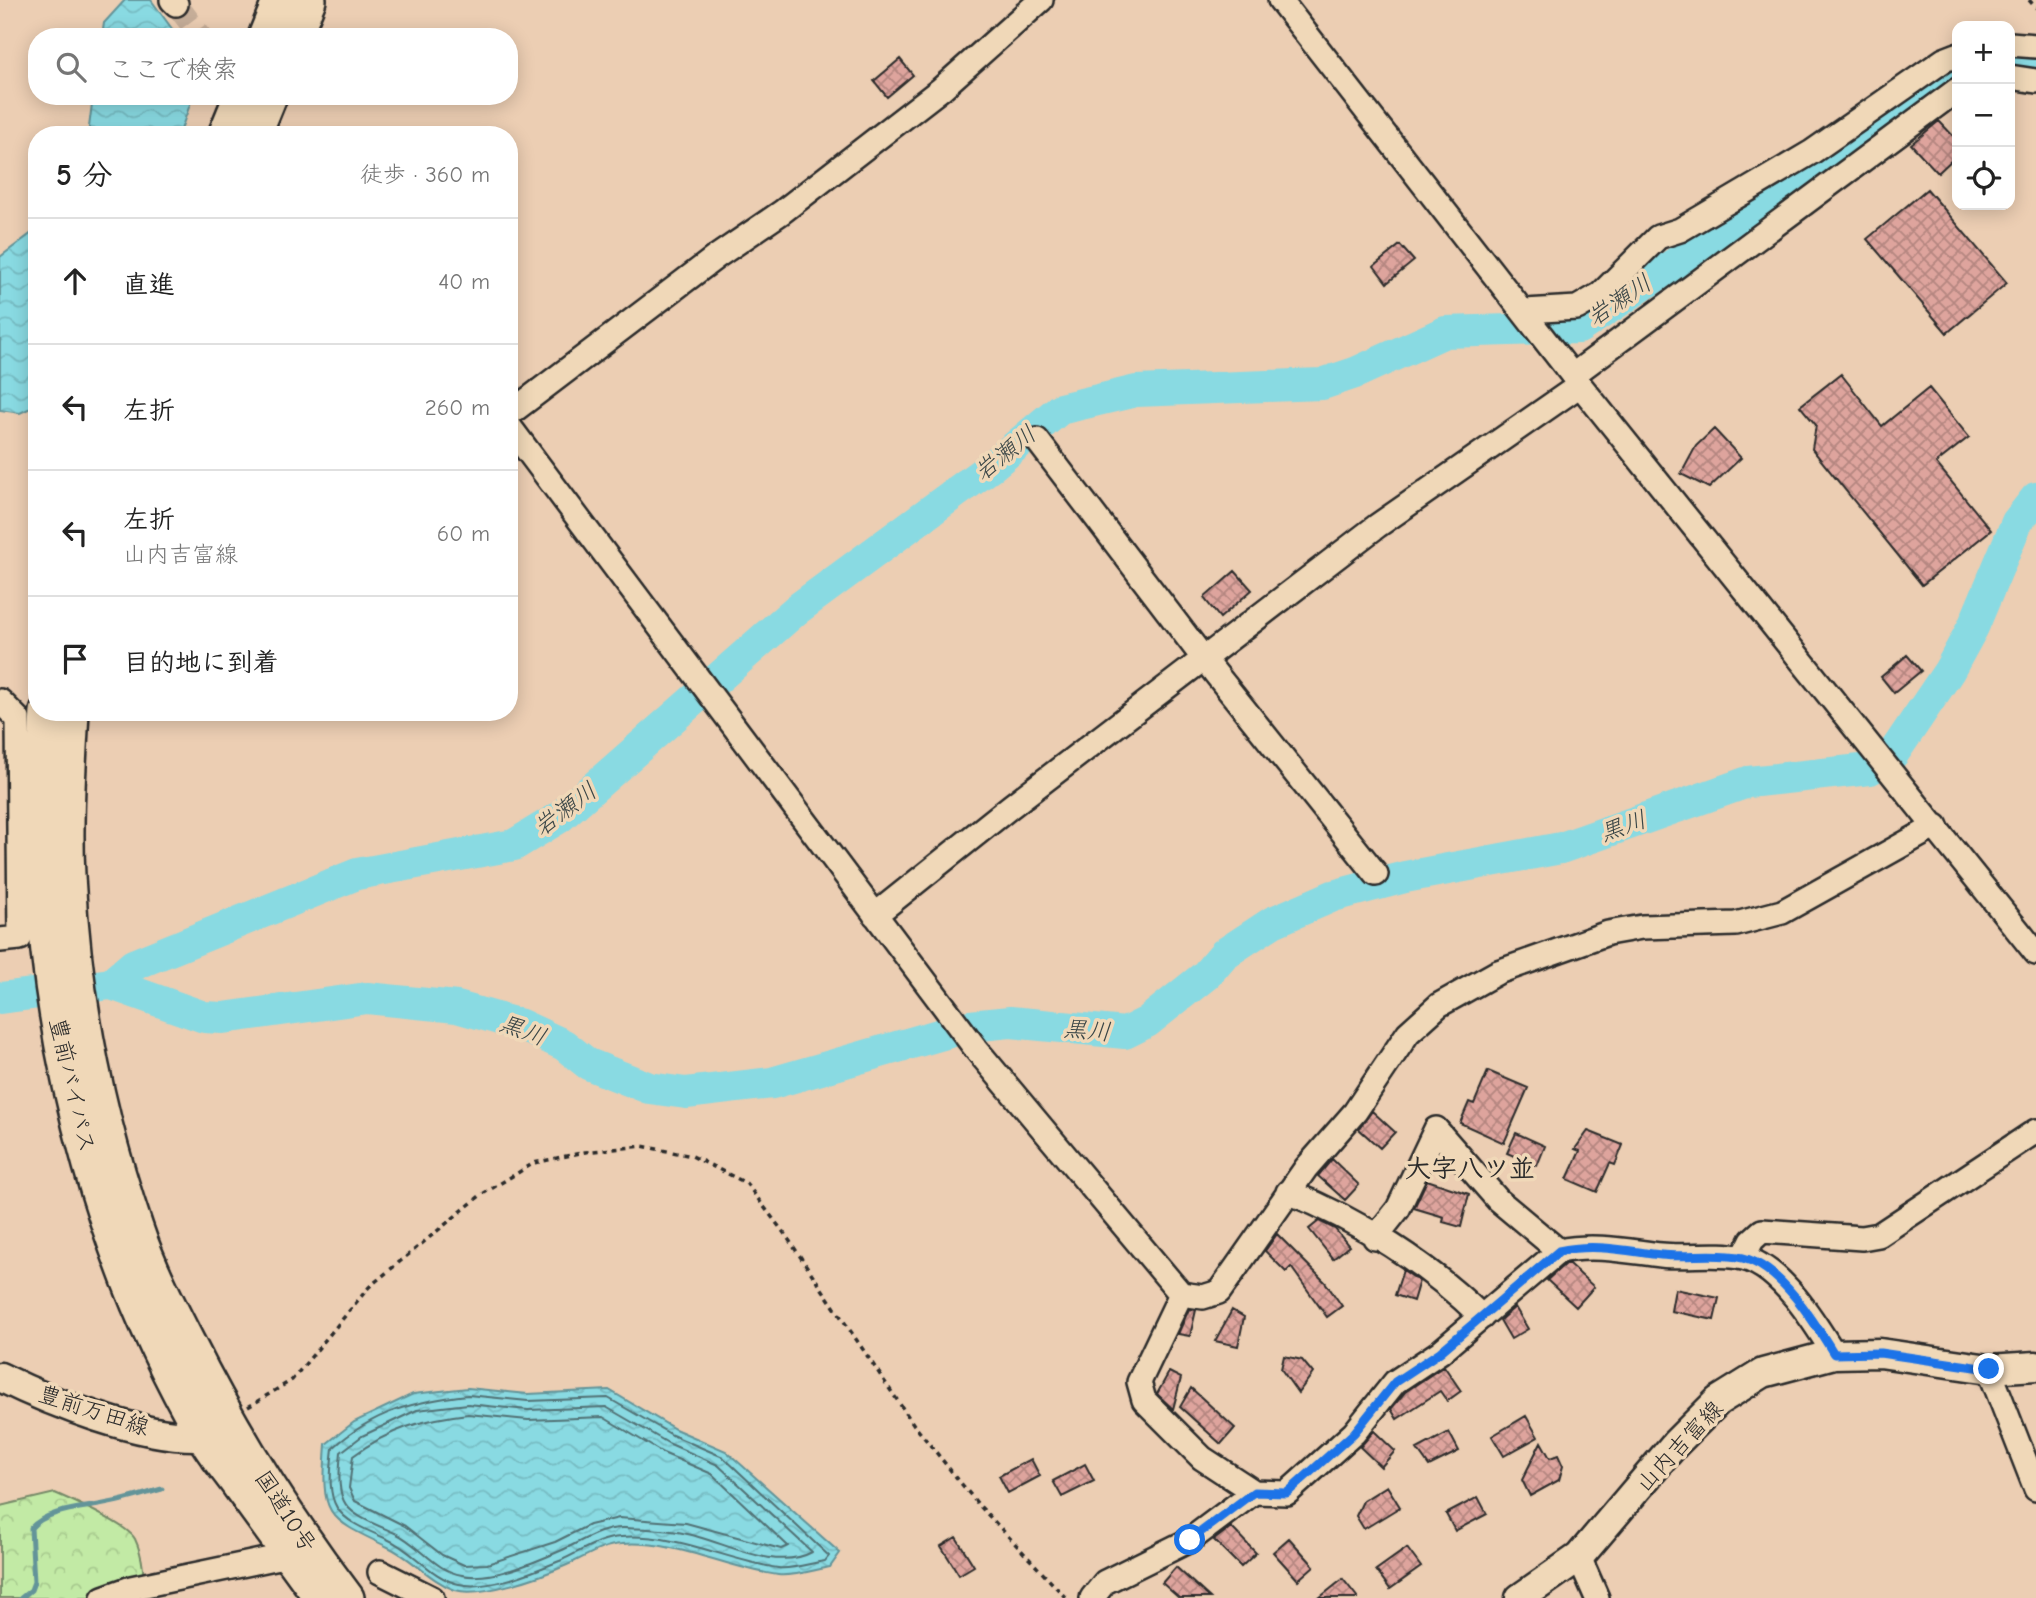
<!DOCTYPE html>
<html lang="ja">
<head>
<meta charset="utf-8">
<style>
  body { margin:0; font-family:"Comic Neue","Klee One",sans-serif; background:#f6f6f6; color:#222 }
  .controls { position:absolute; right:21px; top:21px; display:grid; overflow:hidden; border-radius:14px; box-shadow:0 4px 18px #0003 }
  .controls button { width:63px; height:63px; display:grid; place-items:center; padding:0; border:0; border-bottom:2px solid #e0e0e0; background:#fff; color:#222; font:35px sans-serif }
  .stop { position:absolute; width:21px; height:21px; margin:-16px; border:5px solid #1a73e8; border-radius:50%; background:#fff }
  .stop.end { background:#1a73e8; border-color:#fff; box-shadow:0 2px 7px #0008 }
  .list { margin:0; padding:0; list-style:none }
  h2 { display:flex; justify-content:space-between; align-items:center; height:91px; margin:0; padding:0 28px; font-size:30px }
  h2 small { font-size:23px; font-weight:400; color:#767676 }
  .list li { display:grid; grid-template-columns:46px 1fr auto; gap:21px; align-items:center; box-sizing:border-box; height:126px; padding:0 28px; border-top:2px solid #e0e0e0 }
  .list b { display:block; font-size:26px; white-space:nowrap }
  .list p { margin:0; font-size:23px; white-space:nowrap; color:#767676 }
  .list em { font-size:23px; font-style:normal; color:#767676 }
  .icon { flex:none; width:38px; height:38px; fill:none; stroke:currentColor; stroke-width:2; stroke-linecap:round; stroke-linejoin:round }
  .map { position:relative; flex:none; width:2036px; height:1598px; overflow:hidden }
  .search { position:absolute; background:#fff; box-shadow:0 4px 18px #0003; left:28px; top:28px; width:490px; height:77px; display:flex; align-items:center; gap:18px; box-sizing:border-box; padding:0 24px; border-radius:28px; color:#767676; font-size:26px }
  .panel { position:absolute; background:#fff; box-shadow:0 4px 18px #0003; left:28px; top:126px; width:490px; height:595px; border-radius:28px }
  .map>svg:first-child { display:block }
</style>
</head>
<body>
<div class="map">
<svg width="2036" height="1598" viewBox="0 0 2036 1598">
  <defs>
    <pattern id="forest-crowns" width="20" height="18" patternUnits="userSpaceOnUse" patternTransform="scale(1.75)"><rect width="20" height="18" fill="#c2eaa5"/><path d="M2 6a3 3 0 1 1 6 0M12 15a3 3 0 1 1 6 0" fill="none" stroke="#a7c98e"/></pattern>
    <pattern id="water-waves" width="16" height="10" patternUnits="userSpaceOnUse" patternTransform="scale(1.75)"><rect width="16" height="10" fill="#89dae2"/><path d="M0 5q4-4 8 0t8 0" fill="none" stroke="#76bbc2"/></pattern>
    <pattern id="building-cross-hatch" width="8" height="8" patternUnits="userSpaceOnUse" patternTransform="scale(1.75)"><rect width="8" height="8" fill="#dea49d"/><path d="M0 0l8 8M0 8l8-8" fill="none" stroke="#b48680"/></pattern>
  </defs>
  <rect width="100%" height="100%" fill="#ecceb3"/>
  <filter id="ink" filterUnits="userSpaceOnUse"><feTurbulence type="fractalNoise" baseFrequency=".0143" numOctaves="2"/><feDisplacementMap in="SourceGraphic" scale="14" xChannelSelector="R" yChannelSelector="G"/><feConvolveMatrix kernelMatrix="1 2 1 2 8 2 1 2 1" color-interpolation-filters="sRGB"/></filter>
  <g filter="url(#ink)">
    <path fill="url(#forest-crowns)" stroke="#768a68" stroke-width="2" d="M55,1493C71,1500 128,1525 135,1539C144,1558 144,1578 144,1598H0V1506Z"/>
    <path fill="url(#water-waves)" stroke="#639499" stroke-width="2" d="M125,0H151L178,37H102L104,23Z
      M93,96H193L179,135H88Z
      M37,229V405L20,413L0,410V257Z
      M468,1388L528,1394L609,1390L675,1429L726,1451L840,1553L830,1567C814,1570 793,1577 778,1575C725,1568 677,1540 622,1544C602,1545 585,1557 567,1565C542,1576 481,1598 455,1590C429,1580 412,1558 388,1547C324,1517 321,1515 326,1444L354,1422L413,1394Z"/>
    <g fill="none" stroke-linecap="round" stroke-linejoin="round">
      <path stroke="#517174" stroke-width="2" d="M468,1395L528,1401L608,1398L672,1435L723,1457L829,1556L825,1561C811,1563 792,1570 778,1568C725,1560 677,1533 621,1537C599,1538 582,1551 562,1560C534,1571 490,1591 459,1584C431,1578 413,1550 387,1539C332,1516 326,1508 333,1448C374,1411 415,1401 468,1395Z
        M468,1404L528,1410L606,1407L668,1443L718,1465L812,1552C774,1573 722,1540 683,1533C664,1529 644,1529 625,1528C601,1527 581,1542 560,1551C533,1563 491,1581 462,1575C435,1571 419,1544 395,1533C345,1511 335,1510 341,1452L362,1436L417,1410Z
        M468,1414L528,1420L603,1417L663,1453L712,1474L788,1546L781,1549L686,1523L619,1518L589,1525L555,1542L487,1564L464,1565L442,1555L405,1526L355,1501L349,1488L353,1456C389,1429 424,1419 468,1414Z"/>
      <path stroke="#639499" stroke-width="5" d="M21,1598L31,1590L34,1582L31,1528C49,1508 84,1509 109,1503C127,1500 144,1494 162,1489"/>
      <path stroke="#89dae2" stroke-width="32" d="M2010,62L2036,61
        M111,984L133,965L357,874L514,845L560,817L796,610L993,465L1060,409L1136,391L1322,384L1355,373L1445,332L1579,328L1911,105L1957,70
        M0,998L111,984L204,1017L223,1018L367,998L457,1007L521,1025L564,1045L588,1064L649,1088L686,1093L772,1083L970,1026L1010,1022L1125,1033L1147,1022L1206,975L1224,954L1273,922L1333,896L1405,877L1561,848L1748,782L1870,769L1893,754L1949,671L1973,627L2017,522L2036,498"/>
    </g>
    <path fill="url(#building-cross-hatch)" stroke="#2b2b2b" stroke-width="2" d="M900,59L913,75L887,97L874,81Z
      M1939,121L1957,140V155L1938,173L1911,144Z
      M1927,189L2007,283L1947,333L1867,239Z
      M1400,245L1414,261L1387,283L1374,266Z
      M1841,374L1882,426L1929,388L1969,437L1936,463L1991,530L1922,585L1812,449L1816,425L1800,406Z
      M1714,429L1741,458L1709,488L1681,474L1696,446Z
      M1235,571L1252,590L1220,618L1204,598Z
      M1907,655L1921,671L1894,693L1881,677Z
      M1488,1071L1528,1088L1504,1143L1460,1123L1469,1102L1474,1104Z
      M1372,1111L1395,1132L1380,1148L1359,1129Z
      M1588,1131L1623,1145L1615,1165L1610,1163L1597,1192L1567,1179L1580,1151L1575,1149Z
      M1516,1133L1545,1146L1537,1166L1507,1153Z
      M1332,1159L1359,1185L1345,1200L1318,1176Z
      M1427,1180L1469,1194L1461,1227L1443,1222L1444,1217L1414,1208Z
      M1319,1221L1335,1229L1349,1246L1333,1259L1309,1229Z
      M1277,1234L1325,1282L1342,1306L1327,1317L1291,1267L1286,1272L1265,1251Z
      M1565,1264H1569L1594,1287L1576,1307L1547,1280Z
      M1403,1270L1419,1281L1413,1301L1395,1295Z
      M1675,1289L1719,1298L1714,1320L1671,1311Z
      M1515,1307L1528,1329L1511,1339L1500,1320Z
      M1189,1309L1196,1310L1190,1336L1178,1334Z
      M1232,1310L1244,1317L1238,1346L1215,1341Z
      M1284,1356L1302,1360L1313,1373L1298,1393L1281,1369Z
      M1444,1366L1461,1391L1447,1401L1440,1391L1397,1419L1391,1409L1405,1392Z
      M1169,1372L1181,1378L1173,1409L1157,1394Z
      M1191,1388L1235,1428L1221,1444L1180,1407Z
      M1526,1416L1538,1437L1504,1456L1492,1436Z
      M1374,1431L1395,1451L1381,1467L1360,1447Z
      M1449,1432L1459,1451L1429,1466L1417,1449Z
      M1541,1442L1550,1458L1558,1455L1563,1466L1559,1480L1530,1496L1522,1480Z
      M1031,1459L1040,1476L1008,1493L999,1476Z
      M1085,1464L1094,1481L1062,1497L1053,1481Z
      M1387,1486L1400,1507L1364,1529L1356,1516L1363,1501Z
      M1478,1497L1487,1514L1455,1531L1446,1514Z
      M1231,1527L1256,1553L1241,1567L1214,1540Z
      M956,1537L974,1566L959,1575L941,1546Z
      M1289,1538L1314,1566L1298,1580L1273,1552Z
      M1407,1548L1421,1567L1390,1589L1376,1570Z
      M1176,1567L1210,1598H1179L1162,1583Z
      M1343,1579L1358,1598H1319Z"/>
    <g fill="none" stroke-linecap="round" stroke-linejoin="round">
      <path stroke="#c5ad98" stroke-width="23" stroke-dasharray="23 11" stroke-linecap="butt" d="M176,4L201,37"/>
      <defs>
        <path id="minor" d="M172,0L176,4
          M1280,0L1580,385L2036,953
          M2010,44L2036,46
          M2010,77L2036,81
          M1525,311L1577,308L1601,294L1658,237L1680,230L1812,152L1944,60L1957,55
          M1573,375L1957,90
          M509,414L716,257L782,212L941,89L1041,0
          M509,426L976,1049L1181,1294L1139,1382L1144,1400L1202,1458L1254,1492L1287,1493L1354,1433L1395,1382L1440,1352L1559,1251C1594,1244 1627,1251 1661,1255C1687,1258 1717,1252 1743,1258C1781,1267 1815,1323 1834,1354
          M1037,440L1204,659L1376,874
          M0,701L18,719L20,938L0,940
          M875,915L1010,807L1377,526L1580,385
          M1288,1192C1359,1220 1428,1264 1482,1317
          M1375,1238L1398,1209L1436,1129L1498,1200L1559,1251
          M1743,1258L1752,1240L1762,1231L1862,1238L1879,1235L2036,1131
          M1181,1294L1203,1297L1219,1292L1306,1168L1355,1112L1408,1033L1439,1005L1498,972L1608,933L1642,927L1736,924L1782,912L1936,826
          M1989,1369L2036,1489
          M1579,1557L1597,1598
          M380,1572L432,1598
          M103,1598L131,1588L289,1555
          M1092,1598L1105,1582L1190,1540L1254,1492"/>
        <path id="major" d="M0,1377C53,1403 141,1438 200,1436C207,1435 213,1430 219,1426
          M1520,1598L1579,1557L1675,1444L1718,1401L1763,1373L1834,1354L1880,1353L1989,1369L2036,1366"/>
        <path id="highway" d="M265,37L280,0
          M294,37L309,0
          M225,135L241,96
          M254,135L270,96
          M47,712C44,766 40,822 42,876C51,1064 107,1272 203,1435C213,1453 228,1470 240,1487C267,1524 294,1561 321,1598
          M72,712C69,766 65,822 68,876C74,996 97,1114 136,1228C149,1267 169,1306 188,1343C233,1433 286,1518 347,1598"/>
      </defs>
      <use href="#minor" stroke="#2b2b2b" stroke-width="28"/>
      <use href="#major" stroke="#2b2b2b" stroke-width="33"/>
      <use href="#highway" stroke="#2b2b2b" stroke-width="38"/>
      <path stroke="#2b2b2b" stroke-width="3.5" stroke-dasharray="5 5" stroke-linecap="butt" d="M2029,0L2036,8
        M248,1407L292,1380L369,1287L481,1195L534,1163L585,1152L642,1146L692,1156L746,1183L787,1237L914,1425L977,1503L1066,1598"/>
      <use href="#minor" stroke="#f0d8b8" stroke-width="23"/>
      <use href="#major" stroke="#f0d8b8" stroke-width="28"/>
      <use href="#highway" stroke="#f0d8b8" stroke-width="33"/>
    </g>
  </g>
  <g fill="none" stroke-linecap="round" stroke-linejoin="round" filter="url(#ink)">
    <path stroke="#1a73e8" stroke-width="9" d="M1190,1540L1254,1492L1287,1493L1354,1433L1395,1382L1440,1352L1559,1251C1594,1243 1627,1251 1661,1255C1687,1258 1717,1252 1743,1258C1781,1267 1815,1323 1834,1354L1880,1353L1989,1369"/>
  </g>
  <g text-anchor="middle" stroke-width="7" stroke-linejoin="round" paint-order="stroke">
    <g font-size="23" fill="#2b2b2b" stroke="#f0d8b8">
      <text transform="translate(73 1085) rotate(77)" y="8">豊前バイパス</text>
      <text transform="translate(94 1410) rotate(18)" y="8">豊前万田線</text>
      <text transform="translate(1679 1446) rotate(-47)" y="8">山内吉富線</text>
      <text transform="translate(286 1511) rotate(57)" y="8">国道10号</text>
    </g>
    <g font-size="24" font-style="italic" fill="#394546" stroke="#f0d8b8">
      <text transform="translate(1619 300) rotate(-34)" y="8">岩瀬川</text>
      <text transform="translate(1005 453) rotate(-39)" y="8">岩瀬川</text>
      <text transform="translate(565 809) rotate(-37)" y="8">岩瀬川</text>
      <text transform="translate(1623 826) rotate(-19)" y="8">黒川</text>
      <text transform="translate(523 1030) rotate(20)" y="8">黒川</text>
      <text transform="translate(1087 1030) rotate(5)" y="8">黒川</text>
    </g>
    <g font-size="26" font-weight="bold" fill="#2b2b2b" stroke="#f0d8b8">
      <text x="1470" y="1177">大字八ツ並</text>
    </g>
  </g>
</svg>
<div class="controls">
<button>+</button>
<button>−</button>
<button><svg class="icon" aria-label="locate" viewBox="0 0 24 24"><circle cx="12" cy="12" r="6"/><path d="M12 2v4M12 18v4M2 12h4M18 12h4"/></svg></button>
</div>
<div class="stop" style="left:1190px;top:1540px"></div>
<div class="stop end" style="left:1989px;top:1369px"></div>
<div class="search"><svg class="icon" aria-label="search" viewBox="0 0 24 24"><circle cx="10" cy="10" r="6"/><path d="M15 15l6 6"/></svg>ここで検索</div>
<section class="panel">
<h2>5 分<small>徒歩 · 360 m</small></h2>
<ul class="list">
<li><svg class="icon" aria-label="ahead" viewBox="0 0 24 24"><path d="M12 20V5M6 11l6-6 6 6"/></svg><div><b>直進</b></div><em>40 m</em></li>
<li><svg class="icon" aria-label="left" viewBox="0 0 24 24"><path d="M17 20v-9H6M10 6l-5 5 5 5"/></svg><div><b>左折</b></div><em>260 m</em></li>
<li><svg class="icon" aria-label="left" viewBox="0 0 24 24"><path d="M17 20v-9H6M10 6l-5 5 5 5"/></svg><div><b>左折</b><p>山内吉富線</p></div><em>60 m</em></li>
<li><svg class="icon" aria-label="arrive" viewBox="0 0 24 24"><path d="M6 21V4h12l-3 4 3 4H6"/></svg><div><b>目的地に到着</b></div></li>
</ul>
</section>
</div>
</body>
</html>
